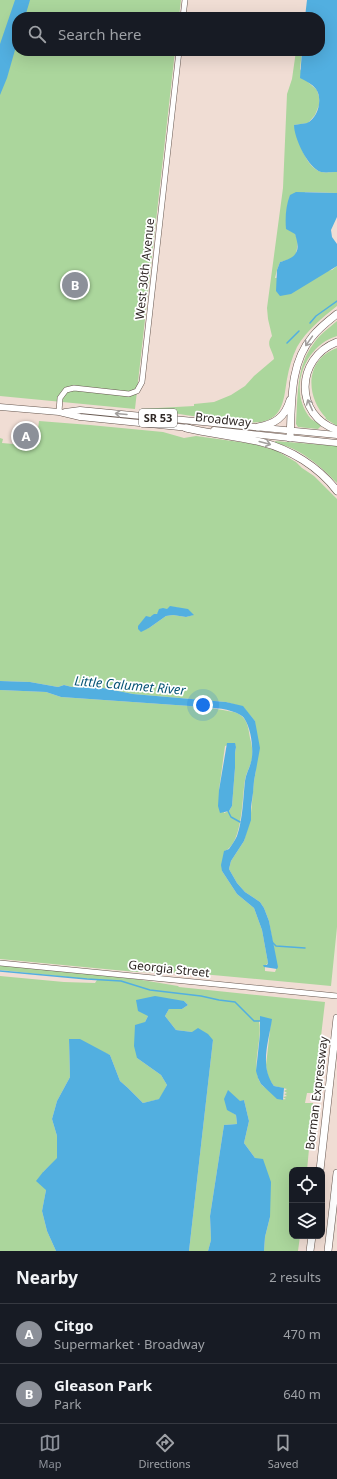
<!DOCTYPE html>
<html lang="en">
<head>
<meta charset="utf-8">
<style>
  body { margin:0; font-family:"Noto Sans",sans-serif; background:#242831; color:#f1f3f6 }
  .controls { position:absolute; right:12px; bottom:12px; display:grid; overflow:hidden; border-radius:8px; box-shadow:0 4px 16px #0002 }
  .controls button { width:36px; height:36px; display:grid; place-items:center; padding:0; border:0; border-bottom:1px solid #363941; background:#171b24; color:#f1f3f6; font:20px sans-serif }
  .you { position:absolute; left:203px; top:705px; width:14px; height:14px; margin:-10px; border:3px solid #fff; border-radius:50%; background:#1a73e8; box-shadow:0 0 0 6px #1a73e833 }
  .badge { display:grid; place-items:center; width:26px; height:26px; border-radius:50%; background:#8c9099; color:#fff; font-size:13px; font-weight:700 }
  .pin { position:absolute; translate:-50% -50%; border:2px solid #fff; box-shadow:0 1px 4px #0006 }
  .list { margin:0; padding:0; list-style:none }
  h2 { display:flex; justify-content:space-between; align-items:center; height:52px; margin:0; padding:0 16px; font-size:17px }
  h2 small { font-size:13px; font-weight:400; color:#9ea1a6 }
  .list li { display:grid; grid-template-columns:26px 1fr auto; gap:12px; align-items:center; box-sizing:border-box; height:60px; padding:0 16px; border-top:1px solid #363941 }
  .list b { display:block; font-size:15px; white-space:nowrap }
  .list p { margin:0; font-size:13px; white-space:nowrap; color:#9ea1a6 }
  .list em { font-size:13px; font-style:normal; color:#9ea1a6 }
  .icon { flex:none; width:22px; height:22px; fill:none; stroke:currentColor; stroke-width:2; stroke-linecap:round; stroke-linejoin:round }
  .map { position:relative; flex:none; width:337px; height:1251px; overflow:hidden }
  .search { position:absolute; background:#171b24; box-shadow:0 4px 16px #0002; left:12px; right:12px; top:12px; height:44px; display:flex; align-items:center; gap:10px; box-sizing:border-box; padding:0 14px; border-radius:16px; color:#9ea1a6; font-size:15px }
  .sheet { height:172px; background:#171b24 }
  nav { display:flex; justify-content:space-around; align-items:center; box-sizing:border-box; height:56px; border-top:1px solid #363941; background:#171b24; font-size:11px; color:#9ea1a6 }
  nav a { display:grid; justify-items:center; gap:2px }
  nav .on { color:#8c9099 }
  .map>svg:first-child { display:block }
</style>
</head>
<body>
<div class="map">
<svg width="337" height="1251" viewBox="0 0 337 1251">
  <rect width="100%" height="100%" fill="#f0ddd4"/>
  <path fill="#abd69c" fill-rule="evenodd" d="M0,0H181L179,17H17V51H175L135,409L0,396Z
    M296,51H302L300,69L309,83L317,90L319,97V105L315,115L308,123L294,125C298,139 305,167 321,172C326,173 332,172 337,172V193L305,192L295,234L298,241L296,255L291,259L280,262L277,270L275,278L332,270L337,266V306C322,318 307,330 297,347C292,357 289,368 287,379C284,397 284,418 261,422C253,423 245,422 237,421C204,419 173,412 140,409L194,406V404L214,402L231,395L245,386L254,376L274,359C273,350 265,345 272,336L268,319L267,308L283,188L287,94L292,79Z
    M337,321V336C304,346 287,391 311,419C315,422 318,422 322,425L318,429L298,427L296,424C298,396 296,366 314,343C320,334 329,328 337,321Z
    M337,348V426L326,419L324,421L326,418C305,396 305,359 337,348Z
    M39,421L90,425L163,432L184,438L196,436L254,444L277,451L296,462L302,468L314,476L337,499V927L331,986L180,972V973L136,972L0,959V690L46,692L61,697L204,707L207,708C215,708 221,710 228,711C245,713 248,722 250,738C252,745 253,752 252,759C250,767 246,773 245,780C242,796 243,843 225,851L222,871L237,894L254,908L262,930L268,963L264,967H265V971L275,972L277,967L269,921L264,908L260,902L245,892L237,883L229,869L231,861L244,841L251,813L254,781L256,770L255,721L243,707L226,702L133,694L98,687H72L64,685L58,687L30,682L0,681V438L3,439L2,443L36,446ZM172,607H176L193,615L186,617L173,615L166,616L149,628L146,629L143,621L146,617H150ZM234,743L236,747L235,753V768L232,806L229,811L224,813L219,790L225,746Z
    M275,441L337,446V483C319,465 300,448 275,443Z
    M0,965L136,979L178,986L179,987L325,1002L315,1088L314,1093H307L305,1103H313V1107L307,1170H292V1236H300L298,1251H264L265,1237L270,1217L255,1158L244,1143L249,1121L244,1100L227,1109L236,1115L237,1124L224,1125L210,1216L211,1240L208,1251H189L213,1040L192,1032L176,1030L165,1016L169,1009H182L188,1005L184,1001L148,1016L145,1022L137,1058L161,1075L167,1085L160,1099L143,1103L128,1088L120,1081L110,1055L69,1039L70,1077L57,1101L52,1119L57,1136V1159L43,1172L46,1190L42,1211L47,1231L56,1251H0V976L64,982L95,983L97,980L0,970ZM259,1021H271L266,1065L268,1078L274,1086L287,1089L284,1091L287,1093L284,1094L287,1096L283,1097L286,1099C278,1100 277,1098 271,1092C268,1089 263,1087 261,1084C250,1068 263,1040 259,1021Z"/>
  <path fill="#52afe0" d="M15,0H30L25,17H17V43L7,78L0,95V44Z
    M307,0H337V172C332,172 326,173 321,172C308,168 294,138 294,125C298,124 303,124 307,123C318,118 323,99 316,89C312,84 306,81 300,78L302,51H320V17H305Z
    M296,192L337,193V217L331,230L332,237L337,244V266L291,294L280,296L276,291L277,270L280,262C297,257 301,252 295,234L286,229C285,217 286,205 290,195Z
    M170,606L188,609L194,615L186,617L173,615L166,616L149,628L141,632L138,629V626L146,616L150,617L154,614H157L159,609L163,608L167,609Z
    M0,681L30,682L58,687L64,685L72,687H98L133,694L226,702L243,706L255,721L260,748L254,781L253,793L251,807V820L244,841L231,861L229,869L237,883L245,892L260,902L264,908L269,921L278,967L277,969L264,967L263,965H267L268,963L262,930L254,908L237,894L222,871L221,865L224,851L229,849C232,845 235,840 237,836C243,818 243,799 245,781C246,773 251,766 252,757C253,746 251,728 244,718C239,711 216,707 207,708L204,707L61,697L46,692L0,690Z
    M227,743H235L236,747L235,753V768L232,806L229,811L220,813L218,806L219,790Z
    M155,996L184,1001L188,1005L182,1009H169L165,1016L176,1030L192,1032L198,1028L208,1034L213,1040L189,1251H56L47,1231L42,1211L46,1190L36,1181L43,1172L57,1158V1136L52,1119L57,1101L70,1077L69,1039H80L110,1055L120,1081L128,1088L143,1103L159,1099L167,1085L161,1075L137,1058L134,1046L135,1025L145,1022L148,1016L138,1011L136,1000Z
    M260,1016L272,1019C269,1041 259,1066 274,1086L284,1088L283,1100L277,1099L261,1084L258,1078L256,1071L260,1034Z
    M228,1090L240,1101L244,1100L249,1121L244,1143L255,1158L263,1159L271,1182L270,1217L265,1237L264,1251H208L211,1240L210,1216L224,1125L237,1124L236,1115L227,1110L224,1099Z"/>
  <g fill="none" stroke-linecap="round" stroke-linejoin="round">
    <path stroke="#52afe0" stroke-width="1.5" d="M310,323L316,316L337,301
      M287,343L299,331
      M227,809L231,817L240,822
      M272,942L276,946L305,948
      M0,971L87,979L121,981L150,990L201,996L219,1000L235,1002L254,1021H260"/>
    <defs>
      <path id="minor" d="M183,17L185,0
        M59,412L60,398L66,390L74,388L129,394L137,391L142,382L179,51
        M0,963L337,996"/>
      <path id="major" d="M0,407L59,412L80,417L189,428
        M65,412L80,410L337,435
        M214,430L337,443"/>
      <path id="highway" d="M337,342C295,358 294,416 337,430
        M258,427C274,424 285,418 290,400
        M186,428C211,434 236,436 261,442C290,449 319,467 337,491
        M290,438C292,405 289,364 312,337C319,328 328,321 337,314
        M320,1170L337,1018
        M310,1251L312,1236
        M328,1251L337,1173"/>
    </defs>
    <use href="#minor" stroke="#65564e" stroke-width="6"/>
    <use href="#major" stroke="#65564e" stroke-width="7"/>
    <use href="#highway" stroke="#65564e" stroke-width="8"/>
    <use href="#minor" stroke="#fff" stroke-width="5"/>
    <use href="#major" stroke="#fff" stroke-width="6"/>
    <use href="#highway" stroke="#fff" stroke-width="7"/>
  </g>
  <defs><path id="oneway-shaft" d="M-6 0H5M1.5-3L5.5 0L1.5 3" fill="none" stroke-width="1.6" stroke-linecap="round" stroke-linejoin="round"/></defs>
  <g stroke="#a29f9d">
    <use href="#oneway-shaft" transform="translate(309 341) rotate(125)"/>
    <use href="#oneway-shaft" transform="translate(310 405) rotate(-114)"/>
    <use href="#oneway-shaft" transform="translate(121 414) rotate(-175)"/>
    <use href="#oneway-shaft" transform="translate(265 443) rotate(15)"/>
  </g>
  <g text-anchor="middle" stroke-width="3.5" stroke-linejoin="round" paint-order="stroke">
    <rect fill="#fff" stroke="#6e6967" stroke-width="1" x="139" y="409" width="38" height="18" rx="3"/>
    <g font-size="11" font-weight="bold" fill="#302926">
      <text x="158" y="422">SR 53</text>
    </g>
    <g font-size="12" fill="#302926" stroke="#fff">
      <text transform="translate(145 269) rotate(-84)" y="4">West 30th Avenue</text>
      <text transform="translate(223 420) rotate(6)" y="4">Broadway</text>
      <text transform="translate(169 969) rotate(6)" y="4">Georgia Street</text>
      <text transform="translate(317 1093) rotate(-83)" y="4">Borman Expressway</text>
    </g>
    <g font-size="13" font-style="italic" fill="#085576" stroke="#fff">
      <text transform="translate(130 685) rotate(5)" y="5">Little Calumet River</text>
    </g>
  </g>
</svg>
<div class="controls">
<button><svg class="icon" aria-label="locate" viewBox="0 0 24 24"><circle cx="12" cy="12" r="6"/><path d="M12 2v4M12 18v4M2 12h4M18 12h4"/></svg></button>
<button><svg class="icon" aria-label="layers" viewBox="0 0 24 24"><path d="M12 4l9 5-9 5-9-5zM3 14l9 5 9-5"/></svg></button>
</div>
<div class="you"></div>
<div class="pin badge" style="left:26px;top:436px">A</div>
<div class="pin badge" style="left:75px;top:285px">B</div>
<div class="search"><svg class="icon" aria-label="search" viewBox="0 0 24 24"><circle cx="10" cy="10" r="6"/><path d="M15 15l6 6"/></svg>Search here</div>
</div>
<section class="sheet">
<h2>Nearby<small>2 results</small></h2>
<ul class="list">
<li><span class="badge">A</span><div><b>Citgo</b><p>Supermarket · Broadway</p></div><em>470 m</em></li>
<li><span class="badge">B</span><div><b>Gleason Park</b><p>Park</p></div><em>640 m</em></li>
</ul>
</section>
<nav>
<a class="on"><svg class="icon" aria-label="map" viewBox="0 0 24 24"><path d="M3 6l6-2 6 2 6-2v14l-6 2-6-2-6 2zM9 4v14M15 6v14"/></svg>Map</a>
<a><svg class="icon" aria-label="directions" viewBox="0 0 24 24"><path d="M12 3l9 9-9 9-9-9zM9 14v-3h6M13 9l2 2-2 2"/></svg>Directions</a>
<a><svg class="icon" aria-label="saved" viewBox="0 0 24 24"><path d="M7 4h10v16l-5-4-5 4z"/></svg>Saved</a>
</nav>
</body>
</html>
